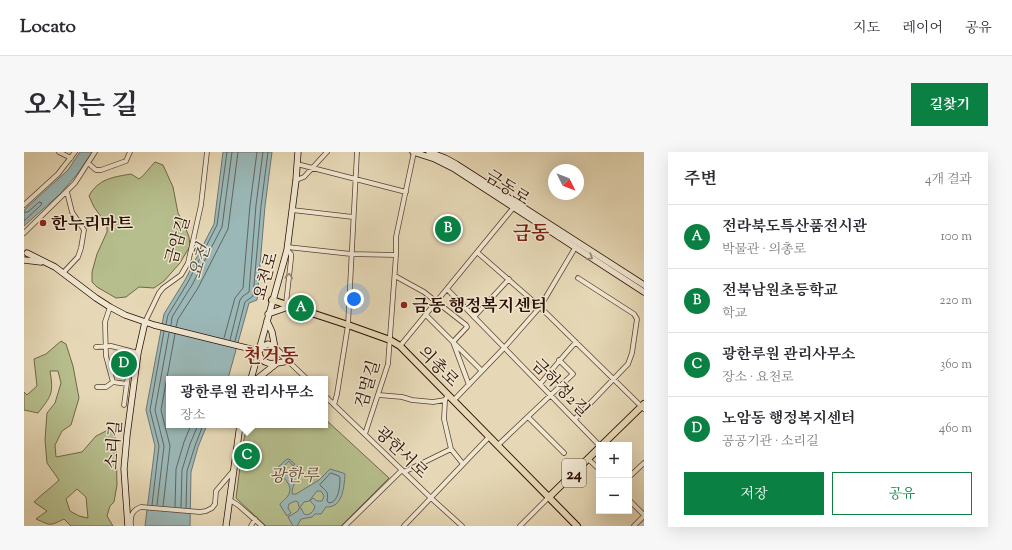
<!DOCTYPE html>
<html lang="ko">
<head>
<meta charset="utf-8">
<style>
  body { margin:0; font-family:"Sorts Mill Goudy","Noto Serif KR",serif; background:#f7f7f7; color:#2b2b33 }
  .controls { position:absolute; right:12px; bottom:12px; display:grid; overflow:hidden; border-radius:0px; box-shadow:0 4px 16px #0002 }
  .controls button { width:36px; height:36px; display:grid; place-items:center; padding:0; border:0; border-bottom:1px solid #e1e1e2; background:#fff; color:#2b2b33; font:20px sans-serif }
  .compass { position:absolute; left:524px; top:12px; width:36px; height:36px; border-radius:50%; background:#fff; box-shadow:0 4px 16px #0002; rotate:132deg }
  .you { position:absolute; left:330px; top:147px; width:14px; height:14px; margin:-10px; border:3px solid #fff; border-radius:50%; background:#1a73e8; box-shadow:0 0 0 6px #1a73e833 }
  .badge { display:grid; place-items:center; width:26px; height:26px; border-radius:50%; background:#0b8043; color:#fff; font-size:13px; font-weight:700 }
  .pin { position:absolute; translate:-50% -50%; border:2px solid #fff; box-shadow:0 1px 4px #0006 }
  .popup { position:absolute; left:142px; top:224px; width:162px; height:52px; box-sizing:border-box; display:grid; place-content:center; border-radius:0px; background:#fff; filter:drop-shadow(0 1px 3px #0005); font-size:13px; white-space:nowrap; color:#7c7c81 }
  .popup b { font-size:15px; color:#2b2b33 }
  .popup::after { content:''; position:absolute; left:50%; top:100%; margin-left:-8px; border:8px solid transparent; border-top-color:#fff }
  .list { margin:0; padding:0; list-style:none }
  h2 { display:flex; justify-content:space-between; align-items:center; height:52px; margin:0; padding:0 16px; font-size:17px }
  h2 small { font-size:13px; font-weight:400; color:#7c7c81 }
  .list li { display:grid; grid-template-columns:26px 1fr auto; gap:12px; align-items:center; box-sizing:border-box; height:64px; padding:0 16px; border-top:1px solid #e1e1e2 }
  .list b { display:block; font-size:15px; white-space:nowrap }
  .list p { margin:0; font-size:13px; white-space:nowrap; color:#7c7c81 }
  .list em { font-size:13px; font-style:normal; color:#7c7c81 }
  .actions { display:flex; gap:8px; padding:12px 16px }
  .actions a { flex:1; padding:9px 0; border:1px solid #0b8043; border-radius:0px; text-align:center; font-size:14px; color:#0b8043 }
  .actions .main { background:#0b8043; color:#fff }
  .map { position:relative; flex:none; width:620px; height:374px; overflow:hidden; border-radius:0px }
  header { display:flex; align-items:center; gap:24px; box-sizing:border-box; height:56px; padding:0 20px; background:#fff; border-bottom:1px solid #e1e1e2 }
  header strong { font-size:19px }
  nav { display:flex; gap:22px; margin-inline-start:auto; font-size:14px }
  .intro { display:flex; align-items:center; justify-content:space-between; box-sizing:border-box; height:96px; padding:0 24px }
  h1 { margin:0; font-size:28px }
  .button { padding:10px 18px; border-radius:0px; background:#0b8043; color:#fff; font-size:14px; font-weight:700 }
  main { display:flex; gap:24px; padding:0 24px }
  aside { flex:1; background:#fff; border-radius:0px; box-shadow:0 4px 16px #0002 }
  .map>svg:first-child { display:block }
</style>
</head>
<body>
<header>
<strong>Locato</strong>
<nav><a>지도</a><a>레이어</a><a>공유</a></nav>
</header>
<div class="intro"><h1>오시는 길</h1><a class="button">길찾기</a></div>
<main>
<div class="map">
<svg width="620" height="374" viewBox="0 0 620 374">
  <rect width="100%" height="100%" fill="#e6d8b6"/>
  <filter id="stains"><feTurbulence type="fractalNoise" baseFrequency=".005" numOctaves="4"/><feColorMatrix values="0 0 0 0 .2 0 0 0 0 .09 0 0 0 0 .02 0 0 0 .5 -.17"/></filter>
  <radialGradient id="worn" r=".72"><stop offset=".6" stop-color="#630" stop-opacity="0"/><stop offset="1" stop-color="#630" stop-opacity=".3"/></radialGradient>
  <path fill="#b6be8d" stroke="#716648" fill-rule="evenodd" d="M131,10L139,13L149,35L154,61L160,72L165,85L166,94L156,111L140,129L130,136L115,135L102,145L92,146L73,135L68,130V120L73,102L83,80V73L70,55L65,44C74,27 89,25 107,22L115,27C121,23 125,16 131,10Z
    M37,189L42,192L49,214L55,246L47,273L38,279L31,293L32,305L58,300L72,284L86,277L92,287L93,333L90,350L86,354L83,364L89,374H47L40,367C25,374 28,374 12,367L23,359L10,350C18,342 27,336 35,328L23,311L21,288L23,261L31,251L37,231L34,219H26C30,242 27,244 14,261L0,258V240L3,243L13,234L10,207L22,202ZM53,337L62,345L64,366L55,364L46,359L42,347Z
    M301,267L365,326L317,374H242L212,346L219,292L223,273H301Z"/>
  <path fill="#9ab8b8" stroke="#6e7470" d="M56,0H68L54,21L36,42L0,74V58L44,18Z
    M199,0H248L241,54L233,148L225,151L205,223L203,227H145V273H183L174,295L167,320L166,374H121L131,294L122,258L140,162L161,128L190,72Z
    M263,307H265L271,312L269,314L265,309L260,314L263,319L271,325L275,321L271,316L273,314L278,320C275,330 268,329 268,342H272L295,328L306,317L319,321L321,322C320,335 319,356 302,355L297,362H291L288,365L277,367L273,374H269L264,365L274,359L275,356H277L280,362C285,364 290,360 291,354L286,349L289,346L293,349H298L300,344L297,339H293L285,349L280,350L277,354L275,355L274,350L271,349L265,352L264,356L267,361L263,364L256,353V352C258,349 261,348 263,345C272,334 258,325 252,317Z"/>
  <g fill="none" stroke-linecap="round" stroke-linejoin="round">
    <path stroke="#63645e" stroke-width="1" d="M0,60H4L15,50L18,51L17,53L0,69
      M142,172L144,163L164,130L193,73L203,0
      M147,173L148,165L168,133L198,75L208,0
      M152,175L154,167L174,136L204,77L214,0
      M200,186L211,146L219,136L226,53L233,0
      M206,188L216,148L219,144L225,140L232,53L239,0
      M211,189L221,150L229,144L237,54L244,0
      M307,321L315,324L316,326C316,334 315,350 305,351L303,349C305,338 302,340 296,333Z
      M128,353L135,294L126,258L140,179
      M133,353L140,294L131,258L145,181
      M139,354L146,294L137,258L151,182
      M151,355L152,317L160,290L167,273
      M157,355L158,318L166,292L174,273
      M162,356L163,319L171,294L179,273"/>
    <defs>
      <path id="street" d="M35,0L47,6
        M64,11L72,18H77L102,9L106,0
        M273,12L382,40
        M272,28L280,25L303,0
        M0,53L34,22L51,0
        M268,58L329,65
        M0,81L51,31L71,0
        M263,95L327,102L372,103
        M454,101L516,155L620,257
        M39,121L54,105L57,96L60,78L48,60L43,40
        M371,124L400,140L442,173L443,175L429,190L445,233
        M423,137L575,293
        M262,152L267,107V102L263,98
        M86,155L81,170L82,204L89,230
        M402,163L458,219
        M450,165L485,127
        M121,170L135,141L139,136L157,123L164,111L177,53L183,0
        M376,194L490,55
        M72,195L87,194L114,201
        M264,209L283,227
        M516,232C528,218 539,204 552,190
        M73,235H82L89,230L103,232
        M355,243L378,245L388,248L409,250L421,248L424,243
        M301,244L407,346L438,374
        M421,248L420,267L427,297L439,312
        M430,248L480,196L516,155L551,96
        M100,253L105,216L112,215
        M310,253L313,242L324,173L333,0
        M504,265L540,301
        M551,267L604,212L608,201L613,167L610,162L554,126
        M341,282L364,212L372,103V85L390,0
        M474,293L549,222L535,208
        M564,307L575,317
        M380,320L427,297
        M605,325L620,311
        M206,348L214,353L238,374
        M605,348L620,363
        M107,374C106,364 108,358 117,355L176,360L182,359L188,356L191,352L192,339L209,319
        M227,374L231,367
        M321,374L378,318
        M380,374L465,285
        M496,374L525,345
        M610,374L620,364"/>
      <path id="secondary" d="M389,0L411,7L429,16L620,140
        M405,0L421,6L432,12L620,133
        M3,101L31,115L72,146L86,155L101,163L130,173L235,199
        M0,108L17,110
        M244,162L267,154
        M243,169L248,180L251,196
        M235,199L240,194L244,192L251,196L264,209
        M235,201C238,216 253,211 264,209
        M227,227L263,98L272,28L274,0
        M233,227L253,211
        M104,374L100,317L103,283L114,201L121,170
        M202,374L216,273"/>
      <path id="primary" d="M248,148L324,173L366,188L376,194L553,374
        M578,293L620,252
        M525,345L575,296"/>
    </defs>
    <use href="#street" stroke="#5a4130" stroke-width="5.5"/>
    <use href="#secondary" stroke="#2c0f03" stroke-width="7"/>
    <use href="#primary" stroke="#2c0f03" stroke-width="8"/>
    <use href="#street" stroke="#efe6d0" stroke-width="4"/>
    <use href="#secondary" stroke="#efe6d0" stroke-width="5.5"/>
    <use href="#primary" stroke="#e6d8b6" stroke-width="6"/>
  </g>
  <defs><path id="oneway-chevron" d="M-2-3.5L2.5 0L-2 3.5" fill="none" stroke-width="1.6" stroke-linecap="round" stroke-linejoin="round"/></defs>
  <g stroke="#978574">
    <use href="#oneway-chevron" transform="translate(566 105) rotate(33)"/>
    <use href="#oneway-chevron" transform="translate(265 124) rotate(-84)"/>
  </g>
  <g fill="#8f2418" stroke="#efe6d0" stroke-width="1.5">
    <circle cx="19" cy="71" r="4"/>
    <circle cx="380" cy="153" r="4"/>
  </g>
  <g text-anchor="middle" stroke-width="3" stroke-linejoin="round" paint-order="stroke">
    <rect fill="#efe6d0" stroke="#665040" stroke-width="1" x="538" y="307" width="24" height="28" rx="3"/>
    <g font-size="16" font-weight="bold" fill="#2c0f03">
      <text x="550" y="327">24</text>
    </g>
    <g font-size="17" fill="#2c0f03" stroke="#efe6d0">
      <text transform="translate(484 35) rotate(33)" y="6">금동로</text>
      <text transform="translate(153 88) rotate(-74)" y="6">금암길</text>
      <text transform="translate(241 124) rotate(-74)" y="6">요천로</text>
      <text transform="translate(415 214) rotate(45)" y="6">의총로</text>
      <text transform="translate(343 232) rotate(-74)" y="6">검멀길</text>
      <text transform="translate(537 235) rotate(45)" y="6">금하정2길</text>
      <text transform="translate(89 293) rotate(-85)" y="6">소리길</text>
      <text transform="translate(378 300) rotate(44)" y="6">광한서로</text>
    </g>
    <g font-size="17" font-weight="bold" fill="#2c0f03" stroke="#efe6d0" text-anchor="start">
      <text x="27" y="77">한누리마트</text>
      <text x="388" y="159">금동 행정복지센터</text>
    </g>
    <g font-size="17" font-style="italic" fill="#5c4c33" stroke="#efe6d0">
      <text x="270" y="329">광한루</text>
    </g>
    <g font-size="18" font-style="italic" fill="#524a42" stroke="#efe6d0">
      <text transform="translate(175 109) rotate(-73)" y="6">요천</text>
    </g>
    <g font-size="19" font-weight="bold" fill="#7a1f14" stroke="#efe6d0">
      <text x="507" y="87">금동</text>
      <text x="247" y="210">천거동</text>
    </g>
  </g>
  <rect width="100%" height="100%" filter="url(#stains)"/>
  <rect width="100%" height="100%" fill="url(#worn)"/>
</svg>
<div class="controls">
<button>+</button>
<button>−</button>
</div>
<svg class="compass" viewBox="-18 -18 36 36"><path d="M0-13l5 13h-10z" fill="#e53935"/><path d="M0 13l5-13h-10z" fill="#7c7c81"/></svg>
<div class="you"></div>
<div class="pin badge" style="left:277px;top:156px">A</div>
<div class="pin badge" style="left:424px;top:77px">B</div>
<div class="pin badge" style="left:223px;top:304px">C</div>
<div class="popup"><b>광한루원 관리사무소</b>장소</div>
<div class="pin badge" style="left:100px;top:212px">D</div>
</div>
<aside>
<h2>주변<small>4개 결과</small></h2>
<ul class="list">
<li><span class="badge">A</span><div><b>전라북도특산품전시관</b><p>박물관 · 의총로</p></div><em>100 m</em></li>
<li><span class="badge">B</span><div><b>전북남원초등학교</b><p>학교</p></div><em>220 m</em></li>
<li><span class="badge">C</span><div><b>광한루원 관리사무소</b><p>장소 · 요천로</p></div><em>360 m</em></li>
<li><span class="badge">D</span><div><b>노암동 행정복지센터</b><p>공공기관 · 소리길</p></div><em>460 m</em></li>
</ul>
<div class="actions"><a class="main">저장</a><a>공유</a></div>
</aside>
</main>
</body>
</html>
